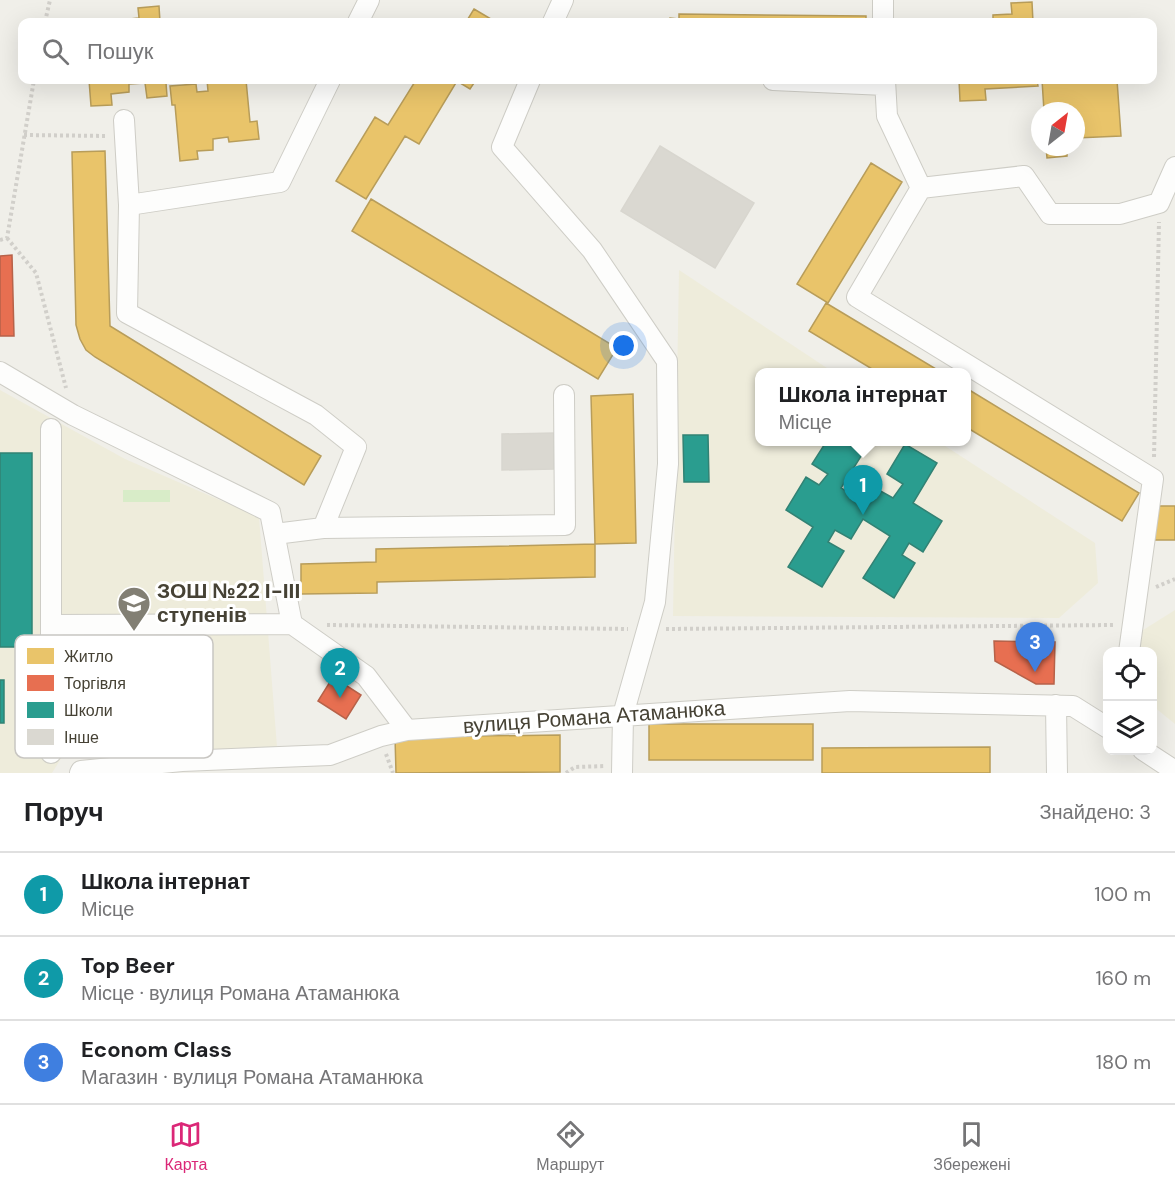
<!DOCTYPE html>
<html lang="uk">
<head>
<meta charset="utf-8">
<style>
  body { margin:0; font-family:"DM Sans",sans-serif; background:#f2f2f2; color:#202124 }
  .controls { position:absolute; right:18px; bottom:18px; display:grid; overflow:hidden; border-radius:12px; box-shadow:0 6px 24px #0002 }
  .controls button { width:54px; height:54px; display:grid; place-items:center; padding:0; border:0; border-bottom:2px solid #e0e0e0; background:#fff; color:#202124; font:30px sans-serif }
  .compass { position:absolute; left:1031px; top:102px; width:54px; height:54px; border-radius:50%; background:#fff; box-shadow:0 6px 24px #0002; rotate:31deg }
  .you { position:absolute; left:624px; top:346px; width:21px; height:21px; margin:-15px; border:4px solid #fff; border-radius:50%; background:#1a73e8; box-shadow:0 0 0 9px #1a73e833 }
  .badge { display:grid; place-items:center; width:39px; height:39px; border-radius:50%; background:#db2777; color:#fff; font-size:20px; font-weight:700 }
  .pin { position:absolute; translate:-50% -50px; filter:drop-shadow(0 2px 3px #0008) }
  .pin::after { content:''; position:absolute; top:32px; width:21px; height:18px; background:inherit; clip-path:polygon(0 0,100% 0,50% 100%) }
  .popup { position:absolute; left:755px; top:368px; width:216px; height:78px; box-sizing:border-box; display:grid; place-content:center; border-radius:12px; background:#fff; filter:drop-shadow(0 2px 4px #0005); font-size:20px; white-space:nowrap; color:#757577 }
  .popup b { font-size:22px; color:#202124 }
  .popup::after { content:''; position:absolute; left:50%; top:100%; margin-left:-12px; border:12px solid transparent; border-top-color:#fff }
  .list { margin:0; padding:0; list-style:none }
  h2 { display:flex; justify-content:space-between; align-items:center; height:78px; margin:0; padding:0 24px; font-size:26px }
  h2 small { font-size:20px; font-weight:400; color:#757577 }
  .list li { display:grid; grid-template-columns:39px 1fr auto; gap:18px; align-items:center; box-sizing:border-box; height:84px; padding:0 24px; border-top:2px solid #e0e0e0 }
  .list b { display:block; font-size:22px; white-space:nowrap }
  .list p { margin:0; font-size:20px; white-space:nowrap; color:#757577 }
  .list em { font-size:20px; font-style:normal; color:#757577 }
  .icon { flex:none; width:33px; height:33px; fill:none; stroke:currentColor; stroke-width:2; stroke-linecap:round; stroke-linejoin:round }
  .map { position:relative; flex:none; width:1175px; height:773px; overflow:hidden }
  .search { position:absolute; background:#fff; box-shadow:0 6px 24px #0002; left:18px; right:18px; top:18px; height:66px; display:flex; align-items:center; gap:15px; box-sizing:border-box; padding:0 21px; border-radius:12px; color:#757577; font-size:22px }
  .sheet { height:330px; background:#fff }
  nav { display:flex; justify-content:space-around; align-items:center; box-sizing:border-box; height:84px; border-top:2px solid #e0e0e0; background:#fff; font-size:16px; color:#757577 }
  nav a { display:grid; justify-items:center; gap:3px }
  nav .on { color:#db2777 }
  .map>svg:first-child { display:block }
</style>
</head>
<body>
<div class="map">
<svg width="1175" height="773" viewBox="0 0 1175 773">
  <rect width="100%" height="100%" fill="#f0efe9"/>
  <path fill="#eeecdb" d="M679,270L833,372H760V442H939L1095,543L1098,583L1059,618L673,616Z
    M0,390L125,459L259,517L277,747L62,757L52,773H0Z
    M1175,610V724L1153,706L1152,652H1139L1140,632Z"/>
  <path fill="#d8ecc8" d="M123,490H170V502H123Z"/>
  <path fill="#e9c46a" stroke="#b89d5a" stroke-width="1.5" d="M1032,2L1033,22H964L993,21V15L1012,14L1011,3Z
    M159,6L160,22H121V20L139,18L138,8Z
    M474,9L496,22H466Z
    M679,14L866,16V20L875,21V22H670V18L679,19Z
    M89,80H174V82L166,83L167,96L147,98L145,83L129,84V92L111,94L112,105L91,106Z
    M207,80H246L250,122L257,121L259,139L229,142L228,137L213,139V150L197,151L198,159L180,161L175,105H172L170,86L196,84L197,92L208,91Z
    M416,80H476L470,89L457,81L419,144L405,136L366,199L336,181L375,117L388,125Z
    M959,80H1037L1038,86L985,89L986,100L960,101Z
    M1042,80H1117L1121,136L1076,138V111H1044Z
    M1046,147H1067V156L1047,158Z
    M105,151L110,326L321,456L304,485L95,357L86,350L80,339L76,325L72,152Z
    M871,163L902,182L828,303L797,284Z
    M371,199L617,348L598,379L352,231Z
    M826,303L941,372H877L809,331Z
    M966,388L1139,493L1122,521L966,427Z
    M633,394L636,543L595,544L591,396Z
    M1154,506H1175V540H1153Z
    M595,544V577L377,582V593L301,594V564L376,562V549Z
    M649,724H813V760H649Z
    M560,735V772L396,773L395,737Z
    M990,747V773H822V748Z"/>
  <path fill="#e76f51" stroke="#b76249" stroke-width="1.5" d="M12,255L14,336H0V256Z
    M994,641L1055,642L1054,684H1036L995,661Z
    M333,677L361,695L346,719L318,701Z"/>
  <path fill="#2a9d8f" stroke="#328274" stroke-width="1.5" d="M683,435H708L709,482H684Z
    M826,442H845L863,453L841,488L868,504L877,489L893,498L903,484L887,474L905,444L937,463L913,503L942,521L923,552L909,543L902,555L915,563L894,598L863,578L890,536L863,519L851,539L835,530L828,542L844,551L822,587L788,567L813,527L786,510L806,477L819,485L828,474L812,464Z
    M0,453H32V647H0Z
    M0,680H4V723H0Z"/>
  <path fill="#dad8d1" stroke="#d8d6cf" stroke-width="1.5" d="M660,146L754,203L715,268L621,211Z
    M554,433V469L502,470V434Z"/>
  <g fill="none" stroke-linecap="round" stroke-linejoin="round">
    <defs>
      <path id="minor" d="M883,0V22
        M358,22L369,0
        M553,22L563,0
        M330,80L280,182L129,205L127,313L316,415L356,447L323,528L565,525L564,395
        M530,80L502,147L592,250L667,361L668,464L655,602L623,715L622,773
        M773,80L885,85
        M885,80L887,116L921,188L857,297L1153,479L1129,652
        M124,120L129,205
        M921,188L1024,176L1050,214H1120L1159,203L1175,167
        M0,372L73,415L270,512L292,624L366,676L407,730
        M275,534L323,528
        M51,625L292,624
        M1056,705L1057,773
        M1143,750L1175,771
        M51,753V429
        M80,773L81,771L182,761L330,755L381,736L407,730L850,701L1073,706L1108,728"/>
    </defs>
    <use href="#minor" stroke="#cecdc6" stroke-width="22"/>
    <path stroke="#d1cfca" stroke-width="4" stroke-dasharray="3 3" stroke-linecap="butt" d="M45,22L50,0
      M24,135L107,136
      M7,238L36,273L66,388
      M0,240L7,238L34,80
      M1154,457L1159,222
      M1156,587L1175,579
      M327,625L628,629
      M666,629L1114,625
      M386,754L393,773
      M566,773L575,767L606,766"/>
    <use href="#minor" stroke="#fdfdfc" stroke-width="20"/>
  </g>
  <defs>
    <symbol id="school-pin" viewBox="-11 -11 22 30"><path d="M0 17L-7.5 6A9.5 9.5 0 1 1 7.5 6Z" fill="#827f74" stroke="#fff"/><path d="M0-5L7-2L0 1L-7-2ZM-4 1L0 2.5L4 1V4Q0 6-4 4Z" fill="#fff"/></symbol>
  </defs>
  <g fill-rule="evenodd">
    <use href="#school-pin" x="115" y="584" width="38" height="52"/>
  </g>
  <g text-anchor="middle" stroke-width="6" stroke-linejoin="round" paint-order="stroke">
    <g font-size="21" font-weight="bold" fill="#464235" stroke="#fff" text-anchor="start">
      <text x="157" y="598">ЗОШ №22 І-ІІІ<tspan x="157" dy="24">ступенів</tspan></text>
    </g>
    <g font-size="21" fill="#464235" stroke="#fff">
      <text transform="translate(594 717) rotate(-4)" y="7">вулиця Романа Атаманюка</text>
    </g>
  </g>
  <rect x="15" y="635" width="198" height="123" rx="9" fill="#fff" stroke="#c8c6c2" stroke-width="1.5"/>
  <rect x="27" y="648" width="27" height="16" fill="#e9c46a"/>
  <rect x="27" y="675" width="27" height="16" fill="#e76f51"/>
  <rect x="27" y="702" width="27" height="16" fill="#2a9d8f"/>
  <rect x="27" y="729" width="27" height="16" fill="#dad8d1"/>
  <g font-size="16" fill="#464235">
    <text x="64" y="662">Житло</text>
    <text x="64" y="689">Торгівля</text>
    <text x="64" y="716">Школи</text>
    <text x="64" y="743">Інше</text>
  </g>
</svg>
<div class="controls">
<button><svg class="icon" aria-label="locate" viewBox="0 0 24 24"><circle cx="12" cy="12" r="6"/><path d="M12 2v4M12 18v4M2 12h4M18 12h4"/></svg></button>
<button><svg class="icon" aria-label="layers" viewBox="0 0 24 24"><path d="M12 4l9 5-9 5-9-5zM3 14l9 5 9-5"/></svg></button>
</div>
<svg class="compass" viewBox="-18 -18 36 36"><path d="M0-13l5 13h-10z" fill="#e53935"/><path d="M0 13l5-13h-10z" fill="#757577"/></svg>
<div class="you"></div>
<div class="pin badge" style="left:863px;top:515px;background:#0f9aa8">1</div>
<div class="popup"><b>Школа інтернат</b>Місце</div>
<div class="pin badge" style="left:340px;top:698px;background:#0f9aa8">2</div>
<div class="pin badge" style="left:1035px;top:672px;background:#3f7fe0">3</div>
<div class="search"><svg class="icon" aria-label="search" viewBox="0 0 24 24"><circle cx="10" cy="10" r="6"/><path d="M15 15l6 6"/></svg>Пошук</div>
</div>
<section class="sheet">
<h2>Поруч<small>Знайдено: 3</small></h2>
<ul class="list">
<li><span class="badge" style="background:#0f9aa8">1</span><div><b>Школа інтернат</b><p>Місце</p></div><em>100 m</em></li>
<li><span class="badge" style="background:#0f9aa8">2</span><div><b>Top Beer</b><p>Місце · вулиця Романа Атаманюка</p></div><em>160 m</em></li>
<li><span class="badge" style="background:#3f7fe0">3</span><div><b>Econom Class</b><p>Магазин · вулиця Романа Атаманюка</p></div><em>180 m</em></li>
</ul>
</section>
<nav>
<a class="on"><svg class="icon" aria-label="map" viewBox="0 0 24 24"><path d="M3 6l6-2 6 2 6-2v14l-6 2-6-2-6 2zM9 4v14M15 6v14"/></svg>Карта</a>
<a><svg class="icon" aria-label="directions" viewBox="0 0 24 24"><path d="M12 3l9 9-9 9-9-9zM9 14v-3h6M13 9l2 2-2 2"/></svg>Маршрут</a>
<a><svg class="icon" aria-label="saved" viewBox="0 0 24 24"><path d="M7 4h10v16l-5-4-5 4z"/></svg>Збережені</a>
</nav>
</body>
</html>
